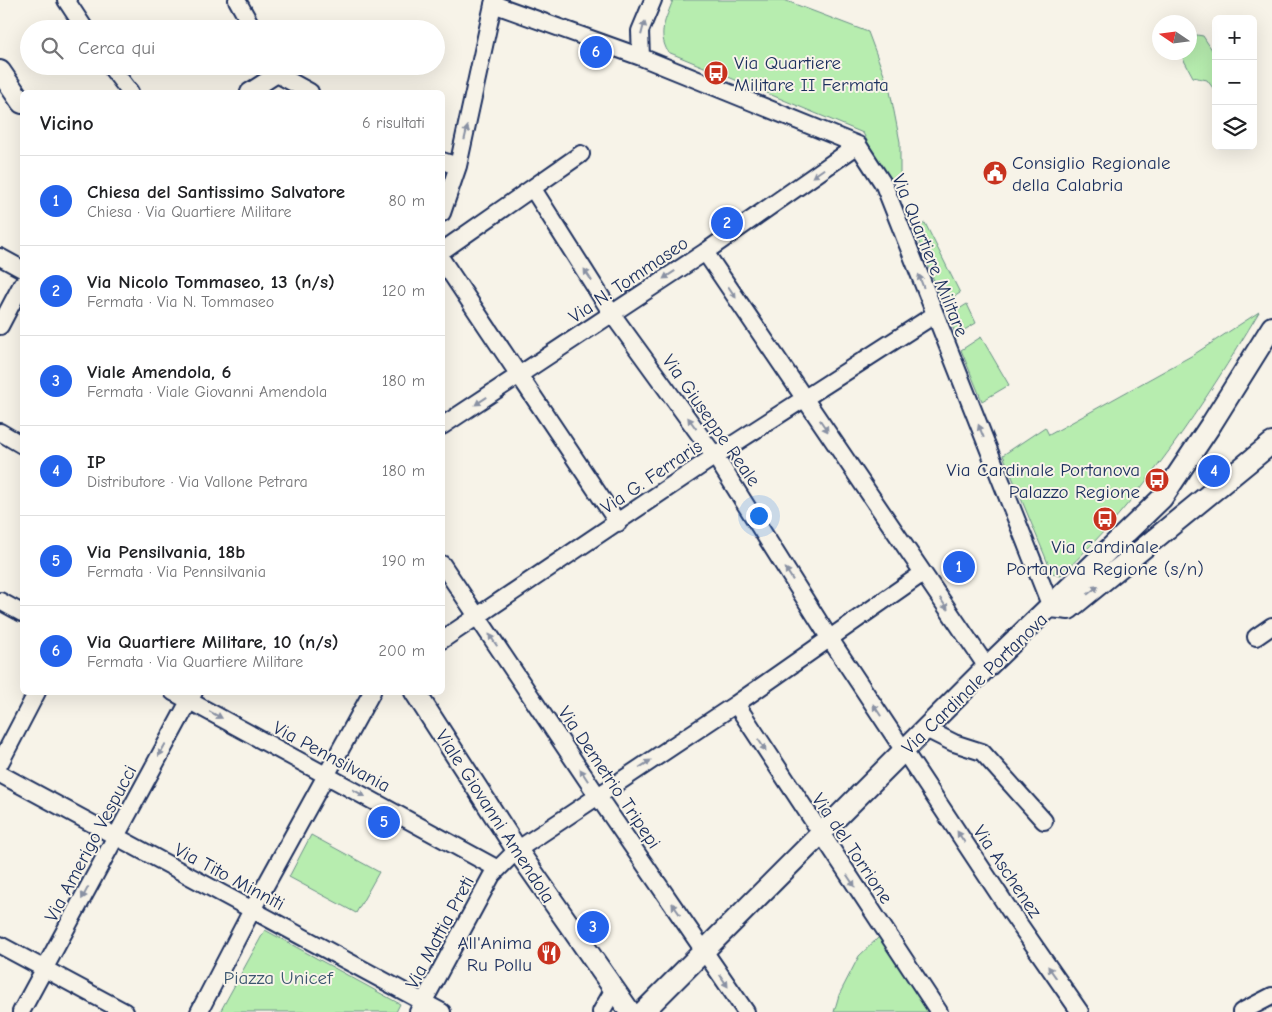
<!DOCTYPE html>
<html lang="it">
<head>
<meta charset="utf-8">
<style>
  body { margin:0; font-family:"Comic Neue",sans-serif; background:#f2f2f2; color:#202124 }
  .controls { position:absolute; right:15px; top:15px; display:grid; overflow:hidden; border-radius:8px; box-shadow:0 5px 20px #0002 }
  .controls button { width:45px; height:45px; display:grid; place-items:center; padding:0; border:0; border-bottom:1px solid #e0e0e0; background:#fff; color:#202124; font:25px sans-serif }
  .compass { position:absolute; left:1152px; top:15px; width:45px; height:45px; border-radius:50%; background:#fff; box-shadow:0 5px 20px #0002; rotate:283deg }
  .you { position:absolute; left:758px; top:515px; width:18px; height:18px; margin:-12px; border:4px solid #fff; border-radius:50%; background:#1a73e8; box-shadow:0 0 0 8px #1a73e833 }
  .badge { display:grid; place-items:center; width:32px; height:32px; border-radius:50%; background:#2563eb; color:#fff; font-size:16px; font-weight:700 }
  .pin { position:absolute; translate:-50% -50%; border:2px solid #fff; box-shadow:0 1px 5px #0006 }
  .list { margin:0; padding:0; list-style:none }
  h2 { display:flex; justify-content:space-between; align-items:center; height:65px; margin:0; padding:0 20px; font-size:21px }
  h2 small { font-size:16px; font-weight:400; color:#757577 }
  .list li { display:grid; grid-template-columns:32px 1fr auto; gap:15px; align-items:center; box-sizing:border-box; height:90px; padding:0 20px; border-top:1px solid #e0e0e0 }
  .list b { display:block; font-size:19px; white-space:nowrap }
  .list p { margin:0; font-size:16px; white-space:nowrap; color:#757577 }
  .list em { font-size:16px; font-style:normal; color:#757577 }
  .icon { flex:none; width:28px; height:28px; fill:none; stroke:currentColor; stroke-width:2; stroke-linecap:round; stroke-linejoin:round }
  .map { position:relative; flex:none; width:1272px; height:1012px; overflow:hidden }
  .search { position:absolute; background:#fff; box-shadow:0 5px 20px #0002; left:20px; top:20px; width:425px; height:55px; display:flex; align-items:center; gap:12px; box-sizing:border-box; padding:0 18px; border-radius:28px; color:#757577; font-size:19px }
  .panel { position:absolute; background:#fff; box-shadow:0 5px 20px #0002; left:20px; top:90px; width:425px; height:605px; border-radius:8px }
  .map>svg:first-child { display:block }
</style>
</head>
<body>
<div class="map">
<svg width="1272" height="1012" viewBox="0 0 1272 1012">
  <rect width="100%" height="100%" fill="#f7f3e8"/>
  <filter id="ink" filterUnits="userSpaceOnUse"><feTurbulence type="fractalNoise" baseFrequency=".02" numOctaves="2"/><feDisplacementMap in="SourceGraphic" scale="10" xChannelSelector="R" yChannelSelector="G"/><feConvolveMatrix kernelMatrix="1 2 1 2 8 2 1 2 1" color-interpolation-filters="sRGB"/></filter>
  <g filter="url(#ink)">
    <path fill="#b7edaf" stroke="#698e86" d="M673,0H784L868,32L890,91L900,142V178L888,181L863,133L668,52C657,33 666,19 673,0Z
      M1191,34L1203,36L1216,56V92L1207,80L1193,77L1180,53L1190,52Z
      M925,223L960,293L943,304L914,229Z
      M967,304L976,323L956,335L948,316Z
      M1259,312C1203,406 1142,499 1061,575L1052,573L1003,455L1045,427L1049,435L1193,355Z
      M981,337L1009,385L982,401L961,350Z
      M311,835L379,872L356,913L289,877Z
      M265,930L400,1004L396,1012H220Z
      M879,937L930,1012H834L839,995L859,956Z"/>
    <g fill="none" stroke-linecap="round" stroke-linejoin="round">
      <defs>
        <path id="minor" d="M66,0L85,29
          M237,0L253,29
          M493,4L641,57L858,145L884,185L1051,607
          M641,57L640,31L653,0
          M110,66L130,92
          M273,66L277,74L310,92
          M249,92L277,74
          M442,161L458,166
          M533,189L612,314L715,456L830,639L1010,911L1080,1012
          M442,213L458,166L494,0
          M442,251L581,154
          M705,252L987,667
          M0,257L22,269
          M442,260L618,523
          M0,326L22,284
          M442,426L705,252L858,145
          M0,432L22,445
          M442,564L597,795L746,1012
          M0,601L22,613
          M1256,637L1272,626
          M442,640L715,456L934,315
          M173,692L498,869
          M736,704L939,1012
          M926,729L954,743L982,752L1044,821
          M0,763L37,692
          M0,774L442,1012
          M0,945L125,1012
          M21,1012L194,692
          M199,1012L252,910L372,692
          M418,1012L492,875L517,850L736,704L923,573
          M601,1012L614,989
          M1241,1012L1272,996"/>
        <path id="tertiary" d="M0,71L22,103
          M1051,607L1069,609L1272,443
          M415,692L517,850L630,1012
          M643,1012L987,667L1162,498L1212,423L1272,327"/>
      </defs>
      <use href="#minor" stroke="#1b2f5e" stroke-width="20"/>
      <use href="#tertiary" stroke="#1b2f5e" stroke-width="24"/>
      <use href="#minor" stroke="#f7f3e8" stroke-width="16"/>
      <use href="#tertiary" stroke="#f7f3e8" stroke-width="20"/>
    </g>
    <defs><path id="oneway-solid" d="M-6-.8H1V-3.2L6.5 0L1 3.2V.8H-6Z" transform="scale(1.25)"/></defs>
    <g fill="#8991a3">
      <use href="#oneway-solid" transform="translate(643 28) rotate(-75)"/>
      <use href="#oneway-solid" transform="translate(466 133) rotate(-77)"/>
      <use href="#oneway-solid" transform="translate(818 173) rotate(145)"/>
      <use href="#oneway-solid" transform="translate(588 275) rotate(-123)"/>
      <use href="#oneway-solid" transform="translate(669 275) rotate(146)"/>
      <use href="#oneway-solid" transform="translate(921 281) rotate(-111)"/>
      <use href="#oneway-solid" transform="translate(732 292) rotate(56)"/>
      <use href="#oneway-solid" transform="translate(481 401) rotate(146)"/>
      <use href="#oneway-solid" transform="translate(692 423) rotate(-126)"/>
      <use href="#oneway-solid" transform="translate(824 426) rotate(56)"/>
      <use href="#oneway-solid" transform="translate(981 431) rotate(-112)"/>
      <use href="#oneway-solid" transform="translate(789 574) rotate(-122)"/>
      <use href="#oneway-solid" transform="translate(1093 590) rotate(-39)"/>
      <use href="#oneway-solid" transform="translate(944 604) rotate(56)"/>
      <use href="#oneway-solid" transform="translate(493 640) rotate(-124)"/>
      <use href="#oneway-solid" transform="translate(877 710) rotate(-123)"/>
      <use href="#oneway-solid" transform="translate(216 715) rotate(28)"/>
      <use href="#oneway-solid" transform="translate(762 745) rotate(57)"/>
      <use href="#oneway-solid" transform="translate(162 750) rotate(119)"/>
      <use href="#oneway-solid" transform="translate(645 764) rotate(-33)"/>
      <use href="#oneway-solid" transform="translate(584 775) rotate(-123)"/>
      <use href="#oneway-solid" transform="translate(359 793) rotate(29)"/>
      <use href="#oneway-solid" transform="translate(961 837) rotate(-123)"/>
      <use href="#oneway-solid" transform="translate(851 881) rotate(56)"/>
      <use href="#oneway-solid" transform="translate(85 893) rotate(118)"/>
      <use href="#oneway-solid" transform="translate(676 909) rotate(-125)"/>
      <use href="#oneway-solid" transform="translate(1052 972) rotate(-125)"/>
      <use href="#oneway-solid" transform="translate(724 981) rotate(56)"/>
    </g>
  </g>
  <defs>
    <symbol id="bus-disc" viewBox="-11 -11 22 22"><circle r="9.5" fill="#c8321e" stroke="#f7f3e8"/><path d="M-5-6H5V4H4V6H2V4H-2V6H-4V4H-5ZM-3.5-4V0h7V-4ZM-3.5 1.2v1.5H-2V1.2ZM2 1.2v1.5H3.5V1.2Z" fill="#fff"/></symbol>
    <symbol id="civic-disc" viewBox="-11 -11 22 22"><circle r="9.5" fill="#c8321e" stroke="#f7f3e8"/><path d="M-.6-6.5H3V-4.5H.6V-3L4-1V1h2V6H-6V1h2V-1L-.6-3ZM-1.2 2.5V6h2.4V2.5Z" fill="#fff"/></symbol>
    <symbol id="restaurant-disc" viewBox="-11 -11 22 22"><circle r="9.5" fill="#c8321e" stroke="#f7f3e8"/><path d="M-5-6h1v4h1v-4h1v4h1v-4h1v5L-1.5 .5V6h-2V.5L-5-1ZM5-6V6H3V1.5H1.5Q1.5-4 5-6Z" fill="#fff"/></symbol>
  </defs>
  <g fill-rule="evenodd">
    <use href="#bus-disc" x="702" y="59" width="28" height="28"/>
    <use href="#civic-disc" x="981" y="159" width="28" height="28"/>
    <use href="#bus-disc" x="1143" y="466" width="28" height="28"/>
    <use href="#bus-disc" x="1091" y="505" width="28" height="28"/>
    <use href="#restaurant-disc" x="535" y="939" width="28" height="28"/>
  </g>
  <g text-anchor="middle" stroke-width="4" stroke-linejoin="round" paint-order="stroke">
    <g font-size="19" fill="#1b2f5e" stroke="#f7f3e8" text-anchor="start">
      <text x="734" y="69">Via Quartiere<tspan x="734" dy="22">Militare II Fermata</tspan></text>
      <text x="1012" y="169">Consiglio Regionale<tspan x="1012" dy="22">della Calabria</tspan></text>
      <text x="1140" y="476" text-anchor="end">Via Cardinale Portanova<tspan x="1140" dy="22">Palazzo Regione</tspan></text>
      <text x="1105" y="553" text-anchor="middle">Via Cardinale<tspan x="1105" dy="22">Portanova Regione (s/n)</tspan></text>
      <text x="532" y="949" text-anchor="end">All'Anima<tspan x="532" dy="22">Ru Pollu</tspan></text>
    </g>
    <g font-size="19" fill="#1b2f5e" stroke="#f7f3e8">
      <text transform="translate(931 255) rotate(68)" y="7">Via Quartiere Militare</text>
      <text transform="translate(628 279) rotate(-34)" y="7">Via N. Tommaseo</text>
      <text transform="translate(712 420) rotate(55)" y="7">Via Giuseppe Reale</text>
      <text transform="translate(651 476) rotate(-34)" y="7">Via G. Ferraris</text>
      <text transform="translate(974 683) rotate(-44)" y="7">Via Cardinale Portanova</text>
      <text transform="translate(332 756) rotate(28)" y="7">Via Pennsilvania</text>
      <text transform="translate(610 777) rotate(56)" y="7">Via Demetrio Tripepi</text>
      <text transform="translate(496 816) rotate(57)" y="7">Viale Giovanni Amendola</text>
      <text transform="translate(90 843) rotate(-62)" y="7">Via Amerigo Vespucci</text>
      <text transform="translate(853 848) rotate(56)" y="7">Via del Torrione</text>
      <text transform="translate(1008 871) rotate(56)" y="7">Via Aschenez</text>
      <text transform="translate(230 876) rotate(28)" y="7">Via Tito Minniti</text>
      <text transform="translate(439 932) rotate(-62)" y="7">Via Mattia Preti</text>
    </g>
    <g font-size="19" fill="#3a556e" stroke="#f7f3e8">
      <text x="278" y="984">Piazza Unicef</text>
    </g>
  </g>
</svg>
<div class="controls">
<button>+</button>
<button>−</button>
<button><svg class="icon" aria-label="layers" viewBox="0 0 24 24"><path d="M12 4l9 5-9 5-9-5zM3 14l9 5 9-5"/></svg></button>
</div>
<svg class="compass" viewBox="-18 -18 36 36"><path d="M0-13l5 13h-10z" fill="#e53935"/><path d="M0 13l5-13h-10z" fill="#757577"/></svg>
<div class="you"></div>
<div class="pin badge" style="left:959px;top:567px">1</div>
<div class="pin badge" style="left:727px;top:223px">2</div>
<div class="pin badge" style="left:593px;top:927px">3</div>
<div class="pin badge" style="left:1214px;top:471px">4</div>
<div class="pin badge" style="left:384px;top:822px">5</div>
<div class="pin badge" style="left:596px;top:52px">6</div>
<div class="search"><svg class="icon" aria-label="search" viewBox="0 0 24 24"><circle cx="10" cy="10" r="6"/><path d="M15 15l6 6"/></svg>Cerca qui</div>
<section class="panel">
<h2>Vicino<small>6 risultati</small></h2>
<ul class="list">
<li><span class="badge">1</span><div><b>Chiesa del Santissimo Salvatore</b><p>Chiesa · Via Quartiere Militare</p></div><em>80 m</em></li>
<li><span class="badge">2</span><div><b>Via Nicolo Tommaseo, 13 (n/s)</b><p>Fermata · Via N. Tommaseo</p></div><em>120 m</em></li>
<li><span class="badge">3</span><div><b>Viale Amendola, 6</b><p>Fermata · Viale Giovanni Amendola</p></div><em>180 m</em></li>
<li><span class="badge">4</span><div><b>IP</b><p>Distributore · Via Vallone Petrara</p></div><em>180 m</em></li>
<li><span class="badge">5</span><div><b>Via Pensilvania, 18b</b><p>Fermata · Via Pennsilvania</p></div><em>190 m</em></li>
<li><span class="badge">6</span><div><b>Via Quartiere Militare, 10 (n/s)</b><p>Fermata · Via Quartiere Militare</p></div><em>200 m</em></li>
</ul>
</section>
</div>
</body>
</html>
